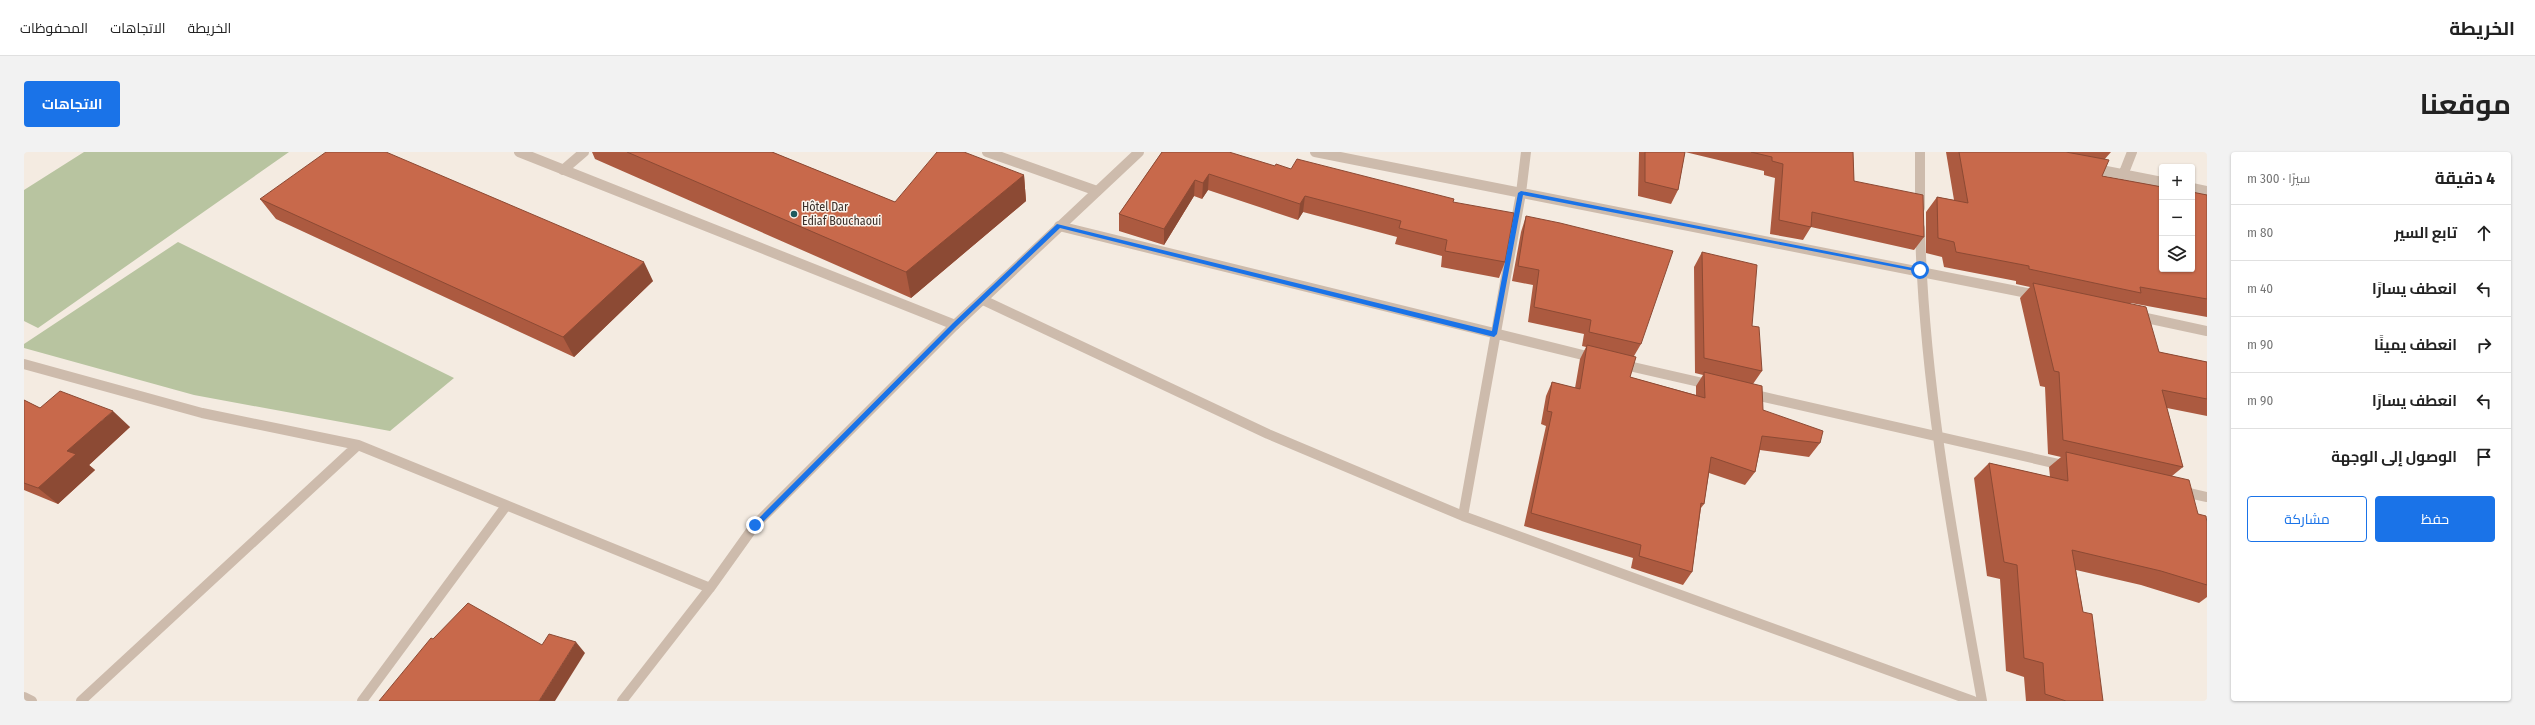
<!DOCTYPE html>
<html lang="ar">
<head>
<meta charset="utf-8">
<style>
  body { margin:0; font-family:"Fira Sans Condensed",Cairo,sans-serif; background:#f2f2f2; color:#222; direction:rtl }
  .controls { position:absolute; right:12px; top:12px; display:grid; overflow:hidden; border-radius:4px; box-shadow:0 1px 3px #0004 }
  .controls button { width:36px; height:36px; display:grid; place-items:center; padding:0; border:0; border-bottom:1px solid #e0e0e0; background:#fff; color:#222; font:20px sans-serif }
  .stop { position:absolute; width:12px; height:12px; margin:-9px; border:3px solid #1a73e8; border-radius:50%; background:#fff }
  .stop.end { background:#1a73e8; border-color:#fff; box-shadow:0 1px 4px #0008 }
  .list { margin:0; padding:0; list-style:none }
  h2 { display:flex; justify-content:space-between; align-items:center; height:52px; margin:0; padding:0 16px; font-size:17px }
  h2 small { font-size:13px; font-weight:400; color:#767676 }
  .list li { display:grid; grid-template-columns:26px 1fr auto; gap:12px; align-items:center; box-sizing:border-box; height:56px; padding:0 16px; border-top:1px solid #e0e0e0 }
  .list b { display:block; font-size:15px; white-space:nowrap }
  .list em { font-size:13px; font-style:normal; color:#767676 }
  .actions { display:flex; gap:8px; padding:12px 16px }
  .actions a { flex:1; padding:9px 0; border:1px solid #1a73e8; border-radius:4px; text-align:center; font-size:14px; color:#1a73e8 }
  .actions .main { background:#1a73e8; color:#fff }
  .icon { flex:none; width:22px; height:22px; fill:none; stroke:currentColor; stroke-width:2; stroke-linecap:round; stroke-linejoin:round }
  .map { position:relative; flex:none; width:2183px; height:549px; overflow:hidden; direction:ltr; border-radius:4px }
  header { display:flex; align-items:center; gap:24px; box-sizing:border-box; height:56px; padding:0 20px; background:#fff; border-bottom:1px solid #e0e0e0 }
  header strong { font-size:19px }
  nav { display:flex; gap:22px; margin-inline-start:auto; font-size:14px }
  .intro { display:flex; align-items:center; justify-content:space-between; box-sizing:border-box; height:96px; padding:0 24px }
  h1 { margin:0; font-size:28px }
  .button { padding:10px 18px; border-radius:4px; background:#1a73e8; color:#fff; font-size:14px; font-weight:700 }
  main { display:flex; gap:24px; padding:0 24px }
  aside { flex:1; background:#fff; border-radius:4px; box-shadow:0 1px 3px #0004 }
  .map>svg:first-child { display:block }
</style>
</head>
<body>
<header>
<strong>الخريطة</strong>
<nav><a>الخريطة</a><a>الاتجاهات</a><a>المحفوظات</a></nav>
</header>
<div class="intro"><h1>موقعنا</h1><a class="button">الاتجاهات</a></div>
<main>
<aside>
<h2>4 دقيقة<small>سيرًا · 300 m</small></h2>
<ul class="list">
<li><svg class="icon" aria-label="ahead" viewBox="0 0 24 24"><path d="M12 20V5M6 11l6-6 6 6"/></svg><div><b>تابع السير</b></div><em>80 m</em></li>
<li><svg class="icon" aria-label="left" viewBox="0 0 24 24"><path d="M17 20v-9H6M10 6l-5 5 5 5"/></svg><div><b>انعطف يسارًا</b></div><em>40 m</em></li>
<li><svg class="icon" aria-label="right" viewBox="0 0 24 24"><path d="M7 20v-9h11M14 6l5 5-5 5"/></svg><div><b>انعطف يمينًا</b></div><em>90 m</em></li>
<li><svg class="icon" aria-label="left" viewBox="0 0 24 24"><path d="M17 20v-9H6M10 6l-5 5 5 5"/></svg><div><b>انعطف يسارًا</b></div><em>90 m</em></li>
<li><svg class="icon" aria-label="arrive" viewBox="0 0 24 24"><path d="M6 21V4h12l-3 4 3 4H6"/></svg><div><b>الوصول إلى الوجهة</b></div></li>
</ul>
<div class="actions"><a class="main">حفظ</a><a>مشاركة</a></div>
</aside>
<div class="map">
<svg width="2183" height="549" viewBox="0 0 2183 549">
  <rect width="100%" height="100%" fill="#f4ebe1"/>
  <path fill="#b8c4a0" d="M60,0H265L14,176L0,169V38Z
    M154,90L430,226L366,279L170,243L0,196V192Z"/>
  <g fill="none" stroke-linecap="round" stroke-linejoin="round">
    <path stroke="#cdbbac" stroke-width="10" d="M963,0L1073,39
      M1291,0L2013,143
      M1896,0V56
      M2067,16L2138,30
      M539,18L560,0
      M2099,23L2108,0
      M2168,36L2183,39
      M1035,74L1571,206
      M1896,76C1900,236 1930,392 1958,549
      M959,148L1244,282L1439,364L1949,549
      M2113,164L2183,179
      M0,212L178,261L334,293L686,436
      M1596,212L1688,233
      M1727,242L2043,314
      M2156,339L2183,345
      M1439,364L1497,41L1502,0
      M0,545L8,549
      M57,549L334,293
      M338,549L482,354
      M598,549L686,436L731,373L931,173"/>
    <path stroke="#cdbbac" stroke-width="10" d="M495,0L931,173L1115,0"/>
  </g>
  <path fill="#ac5a40" d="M568,0H748L871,50L1000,23L1002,49L887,146L571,7Z
    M1138,0L1251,14L1267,17L1429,50L1481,110L1475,126L1417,115L1418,104L1371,92L1373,85L1279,60L1274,68L1184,38L1178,47L1170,44L1140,93L1095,79V62Z
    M1615,0H1829L1830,29L1900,85L1890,98L1787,75L1779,88L1746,82L1751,26L1740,23V19L1661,0L1654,38L1647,52L1614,44Z
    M1922,0H2087L2080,8L2078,24L2183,43V165L2107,151L2106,152L2135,200L2183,210V264L2143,256L2159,315L2148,324L2174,362L2183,371V445L2175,451L2117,433L2052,418L2059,460L2079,549H2002L2000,525L1982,519L1976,427L1963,424L1950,326L1965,311L2026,325L2025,315L2037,305L2024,302L2021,235L2016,234L1996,146L2006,135L1992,132V129L1920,115L1918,105L1902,101V60L1913,45L1930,48Z
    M236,47L629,129L550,205L252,67Z
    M1502,64L1617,192L1610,204L1606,225L1672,243V234L1679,223L1671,221L1670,115L1678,100L1728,174L1738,219L1729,232L1739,258L1796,291L1785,305L1736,298L1731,320L1721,333L1685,321L1680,352L1677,356L1668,420L1659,433L1607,416L1609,406L1500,374L1522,274L1517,272L1522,244L1528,230L1551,236L1556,207L1562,195L1558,194L1560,182L1504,170L1509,133L1488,129L1497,80Z
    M0,248L16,256L106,275L65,313L71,318L34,352L0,338Z"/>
  <path fill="#8c4a34" d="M1185,22L1184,38L1178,47L1179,31Z
    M1000,23L1002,49L887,146L882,120Z
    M1171,28L1170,44L1140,93V77Z
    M1281,44L1279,60L1274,68L1276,52Z
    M620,110L629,129L550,205L539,185Z
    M89,259L106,275L65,313L71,318L34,352L14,336L43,299Z
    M552,490L561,501L531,549H515Z"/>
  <path fill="#c8694b" stroke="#8c4a34" d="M302,0H362L620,110L539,185L236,47Z
    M603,0H748L871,50L913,0H940L1000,23L882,120Z
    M1138,0H1205L1251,14L1252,12L1267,17L1273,7L1430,47L1429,50L1490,61L1481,110L1421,99L1423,88L1375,76L1377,69L1281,44L1276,52L1185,22L1179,31L1171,28L1140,77L1095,62Z
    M1621,0H1661L1654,38L1621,30Z
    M1727,0H1829L1830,29L1899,43L1900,85L1788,60L1787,75L1755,68L1759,12L1748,9V5Z
    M1935,0H2042L2085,8L2078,24L2138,35V117H2168V40L2183,43V147L2116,135L2117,141L2005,117V114L1932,100L1930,90L1914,86L1913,45L1944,51Z
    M1502,64L1536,71L1649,99L1617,192L1565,180L1567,168L1510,155L1515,118L1494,114Z
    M1678,100L1733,113L1728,174L1735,175L1738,219L1680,206Z
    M2009,131L2122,155L2135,200L2183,210V247L2138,238L2159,315L2039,288L2035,220L2030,219Z
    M1563,193L1612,205L1606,225L1681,246L1680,220L1738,234L1739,258L1799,279L1796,291L1738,284L1731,320L1687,305L1680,352L1677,351L1668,420L1615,404L1617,393L1507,361L1528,260L1523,259L1528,230L1556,237Z
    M36,239L89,259L43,299L52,302L14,336L0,331V248L16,256Z
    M2042,300L2165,328L2174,362L2182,364L2183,371V433L2137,419L2048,398L2059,460L2068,462L2079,549H2042L2021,542L2019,511L2000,506L1993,413L1980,410L1965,311L2044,329Z
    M444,451L518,493L525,482L552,490L515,549H355L407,486L409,487Z"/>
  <path fill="#1a73e8" d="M1497,39L1899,118L1896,120L1499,43L1473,182L1470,185L1036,76L933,174L734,375L728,373L929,171L1033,72L1468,179L1494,41Z"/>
  <circle fill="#1f5a5e" stroke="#fbf5ee" stroke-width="1.5" cx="770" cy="62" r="4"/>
  <g text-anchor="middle" stroke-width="3" stroke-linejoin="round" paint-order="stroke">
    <g font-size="12" fill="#3b302b" stroke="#fbf5ee" text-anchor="start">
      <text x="778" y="59">Hôtel Dar<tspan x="778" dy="14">Ediaf Bouchaoui</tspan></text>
    </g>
  </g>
</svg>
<div class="controls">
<button>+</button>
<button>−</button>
<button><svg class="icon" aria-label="layers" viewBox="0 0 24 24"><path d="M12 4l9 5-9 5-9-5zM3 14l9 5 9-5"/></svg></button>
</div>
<div class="stop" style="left:1896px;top:118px"></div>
<div class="stop end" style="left:731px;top:373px"></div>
</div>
</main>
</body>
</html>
